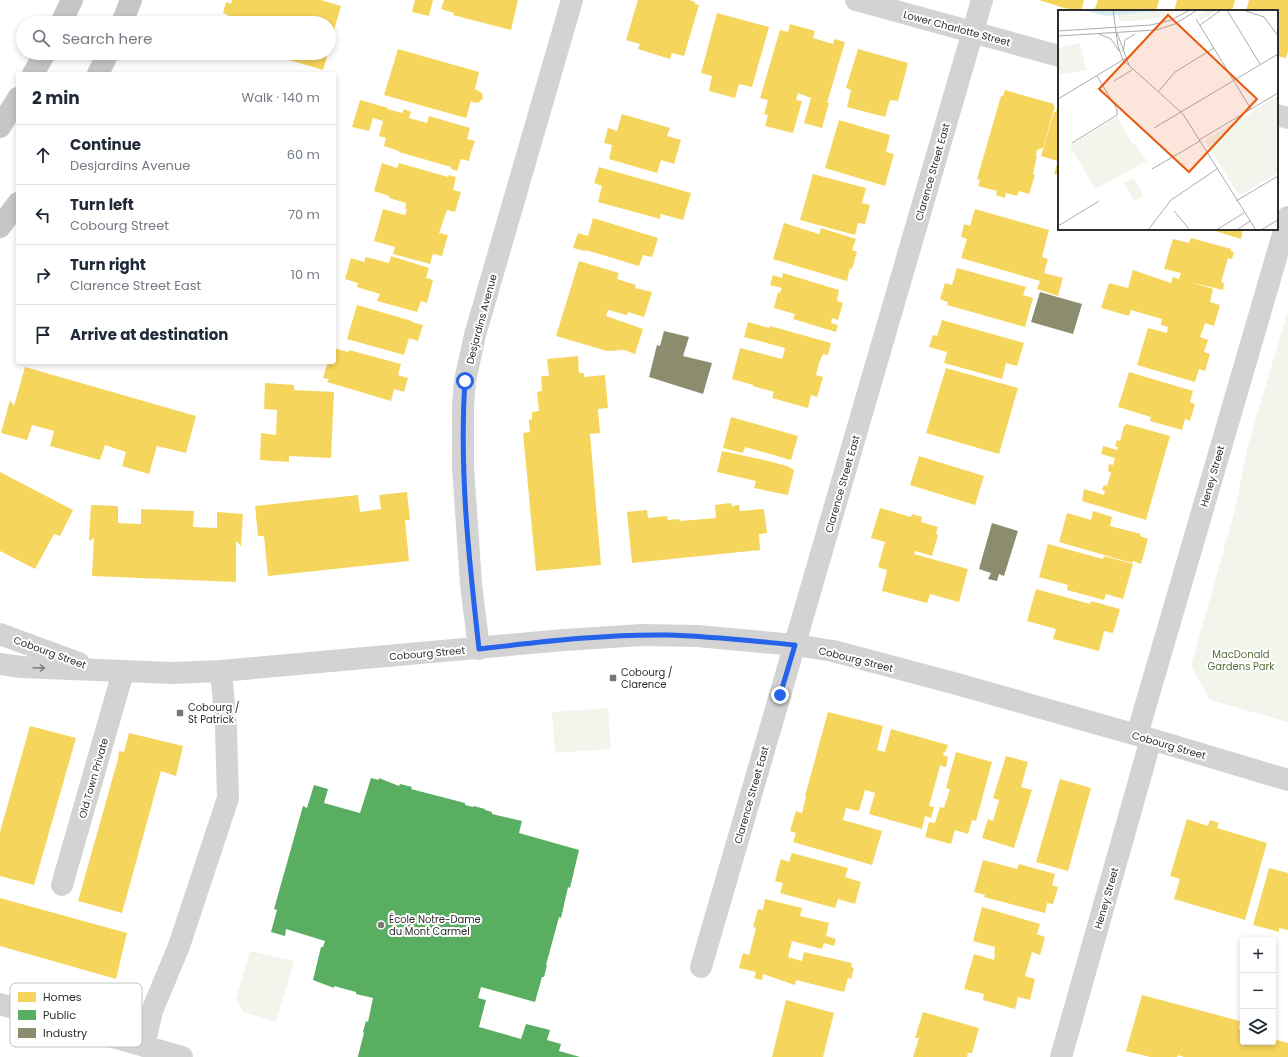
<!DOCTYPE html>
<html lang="en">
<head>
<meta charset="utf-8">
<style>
  body { margin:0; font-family:Poppins,sans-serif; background:#f6f6f7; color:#1f2937 }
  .controls { position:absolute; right:12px; bottom:12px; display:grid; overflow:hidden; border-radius:4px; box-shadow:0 2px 6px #0003 }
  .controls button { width:36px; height:36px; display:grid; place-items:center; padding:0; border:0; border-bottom:1px solid #e0e1e3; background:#fff; color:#1f2937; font:20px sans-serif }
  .stop { position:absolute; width:12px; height:12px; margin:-9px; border:3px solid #2563eb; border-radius:50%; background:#fff }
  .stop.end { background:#2563eb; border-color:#fff; box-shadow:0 1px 4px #0008 }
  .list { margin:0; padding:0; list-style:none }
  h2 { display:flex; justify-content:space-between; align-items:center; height:52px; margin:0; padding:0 16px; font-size:17px }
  h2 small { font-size:13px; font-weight:400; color:#747a83 }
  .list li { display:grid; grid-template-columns:26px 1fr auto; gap:12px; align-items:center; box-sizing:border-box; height:60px; padding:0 16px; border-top:1px solid #e0e1e3 }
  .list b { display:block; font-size:15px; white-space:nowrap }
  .list p { margin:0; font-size:13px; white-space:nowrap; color:#747a83 }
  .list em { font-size:13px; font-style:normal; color:#747a83 }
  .icon { flex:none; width:22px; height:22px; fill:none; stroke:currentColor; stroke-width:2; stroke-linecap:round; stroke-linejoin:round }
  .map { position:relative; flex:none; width:1288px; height:1057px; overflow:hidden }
  .search { position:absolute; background:#fff; box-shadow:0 2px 6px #0003; left:16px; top:16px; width:320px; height:44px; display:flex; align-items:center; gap:10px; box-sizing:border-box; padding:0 14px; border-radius:22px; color:#747a83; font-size:15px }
  .panel { position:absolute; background:#fff; box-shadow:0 2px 6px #0003; left:16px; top:72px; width:320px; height:292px; border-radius:4px }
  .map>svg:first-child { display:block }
</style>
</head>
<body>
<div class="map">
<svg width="1288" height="1057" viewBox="0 0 1288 1057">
  <rect width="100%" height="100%" fill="#fff"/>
  <path fill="#f1f5eb" d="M1288,311V722L1210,700L1191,666L1236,506L1248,445Z
    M608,708L611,749L555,753L552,712Z
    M250,951L294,961L276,1022L243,1012L236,999Z"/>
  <path fill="#f6d55c" d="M232,0H321L341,6L329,48V23H226L228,15L223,13L226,2L231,4Z
    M415,0H433L429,16L412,12Z
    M444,0H518L511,30L453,15L454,13L441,9Z
    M638,0H689L695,2V4L699,5L684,56L672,53L670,59L638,49L640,44L626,40Z
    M1039,0H1084L1081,11L1064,8Z
    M1098,0H1159L1156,11H1140L1135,9L1134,11H1094Z
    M1177,0H1235L1232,11H1174Z
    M1249,0H1288V51L1286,58L1277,56V11H1246Z
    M717,13L769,27L752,87L739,84L735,98L709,91L712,76L701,73Z
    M790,24L815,31L813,38L833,44L834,39L845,42L827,103H829L822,128L804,123L811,98L798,93L796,100L802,101L793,133L765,126L768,115L764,114L768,100L760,98L780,30L788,32Z
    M398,49L479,72L475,89L482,93L483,98L479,102L475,103L471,101L466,118L384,95Z
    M858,49L908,63L898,101L890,100L885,117L847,107L851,90L846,88Z
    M266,53H328L323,70Z
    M1005,90L1054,104L1053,106H1055L1043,148L1037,150L1036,156H1037L1033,174L1035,175L1029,194L1019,191L1017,196L1006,193L1005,198L996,195L997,191L978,186L980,180L977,179L1001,96H1003Z
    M360,100L388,108L387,109L402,113L404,109L411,112L409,118L427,123L429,116L470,128L467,139L475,141L471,152L469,161L461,159L457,171L451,169V167L399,152V151L384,146L386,138L379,136L383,121L373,118L369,131L352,127Z
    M1058,105H1059V175L1054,174L1058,161L1041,156L1054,112H1056Z
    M622,114L670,128L667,136L681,140L674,164L661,160L657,173L609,159L612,145L604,143L608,128L617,131Z
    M839,120L890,135L886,152L894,154L885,186L825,168Z
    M382,163L397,168L399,163L448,177L449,175L456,177L453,190L461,192L455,212L447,210L439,233L448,235L442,256L433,254L430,264L393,254L395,247L374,241L383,209L405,215L407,209H405L406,203L389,198V196L374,191Z
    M599,167L691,193L683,220L661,214L660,219L598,202L602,186L594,183Z
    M813,174L866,188L862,203L870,205L865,224L858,223L855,235L800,220Z
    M975,209L1049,230L1042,257L1048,259L1044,273L1063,278L1058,296L1037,289L1040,281L961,258L967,239L961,237L964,224L970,226Z
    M593,218L658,238L652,257L643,255L639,266L586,250L585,251L573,248L578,233L588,236Z
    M784,223L819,234L821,228L856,239L852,250L857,252L852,269L850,268L847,281L773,259Z
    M1209,229H1243L1241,239Z
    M1191,238L1231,249V251L1234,252L1232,259L1228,258L1221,282L1224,283L1223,290L1190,282L1213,289L1210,302L1220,305L1214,326L1205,323L1200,337L1208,340L1204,352L1210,354L1205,371L1199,369L1195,382L1137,365L1148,328L1167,333L1168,327L1161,325L1162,319L1131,310L1129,316L1101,308L1109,283L1128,288L1133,270L1171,283L1173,277L1179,279L1181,273L1164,269L1169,252L1173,239L1189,243Z
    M391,256L429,268L426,278L433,280L427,303L421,301L417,312L377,301L380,294L357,287L358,283L345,279L351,258L364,262L366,257L389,263Z
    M579,261L619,273L617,279L636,285L635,288L652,292L644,317L628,312L627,315L608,310L606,316L643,329L635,354L624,350L607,351L556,336Z
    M957,268L1026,287L1023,295L1033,298L1025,327L947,305L948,302L940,299L945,283L952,285Z
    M783,273L839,290L837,301L843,303L838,320L832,318L831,323L838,325L836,332L793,319L795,314L774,308L778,292L780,293L782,288L770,285L773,275L782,278Z
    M357,305L412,321V322L423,325L418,341L409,338L404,355L347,339Z
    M942,320L1024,343L1017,366L1006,363L1002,379L944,363L947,352L929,347L933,335L937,336Z
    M748,322L769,328L770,326L831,343L828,355L823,354L819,363L816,375L823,377L817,397L811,395L808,408L772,398L774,392L753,386V385L732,379L740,348L782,359L784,353L785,348L744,337Z
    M334,348L348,352L349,350L401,364L398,375L408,378L404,392L394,389L391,401L327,382L329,379L323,378L328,362H334Z
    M578,356L579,373H584V377L605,375L608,408L598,409L600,433L590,434L601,565L536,571L523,433L530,432L529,420L532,419V412L539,411L537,392L542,391L541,376H549L547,359Z
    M25,367L196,416L186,453L157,446L149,474L122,466L126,452L105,445L100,460L50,446L54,431L32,425L27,440L1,433L10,400L14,406Z
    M946,368L1018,388L999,454L926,433Z
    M1129,372L1193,391L1190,402L1195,404L1190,421L1185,419L1182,430L1150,421L1151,417L1118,407Z
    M265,383L294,385V390L334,392L331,458L289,456V462L260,460L261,433L276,435L277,410L264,409Z
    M731,417L798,436L791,460L745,447L743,453L723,448Z
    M1127,424L1170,436L1146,520L1082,501L1084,489L1104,495L1105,491L1102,490L1104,485L1107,486L1111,472L1108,471L1109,464L1113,465L1115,458L1101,454L1103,446L1117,450L1118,447L1115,446L1117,440L1120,441L1124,426Z
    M722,451L764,460L787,466L794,470L788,495L754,488L756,481L717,472Z
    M919,456L984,476L975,505L910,485Z
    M0,472L73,510L60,536L54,534L35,569L0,551Z
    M407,492L410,520H405L409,561L268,576L264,536H258L255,506L358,495L360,512L381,509L379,495Z
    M731,503L732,506L739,505L740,511L764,509L767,533L759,534L760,550L632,563L627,512L647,510L648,518L667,516L668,520L679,519L680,521L716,518L715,505Z
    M91,505L118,506V523L141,524V509L194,511L193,527L217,528V512L243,514L241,546L236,541V582L92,576L94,538L89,541Z
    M880,508L911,517L912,514L922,517L921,522L938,527L936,534L938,535L932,556L915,551L914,554L968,569L959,602L930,594L927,603L882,591L887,570L878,567L885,542L871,538Z
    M1093,511L1112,517L1110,526L1141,534L1140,536L1148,539L1141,564L1133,561L1132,563L1059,542L1067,513L1091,520Z
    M1048,544L1103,559L1104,556L1133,564L1123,599L1106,594L1104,600L1067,590L1068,585L1039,577Z
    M1036,589L1090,604L1091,601L1120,609L1113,633L1104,631L1099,651L1053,639L1056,629L1027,621Z
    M828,712L883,726L877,750L885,752L891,729L948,745L945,753L944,752L943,755L948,757L946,767L940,766L929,806L934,807L931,818L925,816L922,829L869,814L875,793L865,790L859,811L846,808L843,820L882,831L872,865L793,842L796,833L790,831L796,811L802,813L806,797L805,796Z
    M30,726L76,738L34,885L0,876V832Z
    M129,733L183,746L176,776L161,771L122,913L78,901L118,759L119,751L124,752Z
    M956,752L992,762L976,821L972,820L968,834L955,830L951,844L925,837L929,822L935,823L940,807L944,808L950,789L946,788Z
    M1006,756L1028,762L1021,787L1032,790L1014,848L982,838L988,819L993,821L999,800L993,798Z
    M1060,779L1091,788L1068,871L1036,862Z
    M1187,819L1208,826L1210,820L1219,823L1217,828L1267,843L1245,920L1174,899L1180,879L1170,876Z
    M792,853L848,868L845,877L861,882L855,904L838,899L835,908L780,893L783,883L775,881L778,869L781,859L789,862Z
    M983,860L1017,869L1019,864L1055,874L1052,885L1058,887L1053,904L1047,903L1045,913L984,897L985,895L974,892Z
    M1269,868L1288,873V930L1279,928V932L1253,925Z
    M0,898L127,933L116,979L0,946Z
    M765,899L802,908L800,916L829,923L826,936L836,939L834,946L824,943L822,949L792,941L788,957L802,961L804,952L852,963L851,967L854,968L851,979L848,978L844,992L796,980L795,985L763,974L762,980L754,978L756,972L739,968L743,953L749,955L756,928L753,927L758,909L763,910Z
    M982,907L1040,924L1037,934L1045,937L1040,955L1032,952L1025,976L1035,979L1030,1000L1018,997L1015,1009L983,1000L984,994L964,989L974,954L994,960L995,954L994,953L995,947L973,941Z
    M1142,995L1240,1021L1239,1029L1243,1030V1042H1273V1039L1288,1043V1057H1184L1178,1055L1177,1057H1150L1126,1051Z
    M786,1000L834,1013L823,1057H772Z
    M923,1012L979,1028L972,1053H968L967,1057H913L919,1038H915Z"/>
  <path fill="#5aae61" d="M371,778L379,780V778L399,786L400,784L412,787L411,789L465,803V805L473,807L474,806L485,809V810L492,812V814L522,821L519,833L579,850L570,888L568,887L561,918L559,917L546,965H547L544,977H542L535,1002L481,987L478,998L486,1000L479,1027L521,1039L526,1024L550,1030L547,1040L561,1044L559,1051L580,1057H358V1056L364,1033L363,1032L366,1021L368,1022L373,998L356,994V992L334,986V988L313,980L321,947H323L325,941L286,929L285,936L271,932L277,910L274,909L303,806L307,808L314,785L328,789L324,803L360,813Z"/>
  <path fill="#8c8c6e" d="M1040,292L1082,304L1073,334L1031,322Z
    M664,331L689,337L683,356L712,363L703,394L649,377L657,345L660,346Z
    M992,523L1018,531L1004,576L999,574L997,581L988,579L991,573L979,569Z"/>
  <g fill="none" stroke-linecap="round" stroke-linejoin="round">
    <path stroke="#d3d3d3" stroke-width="22" d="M856,0L1059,56
      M1277,115L1288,118
      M0,634L79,663
      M479,649L471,584L463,467V406L465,381L475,335L572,0
      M0,664L21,667L173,673L221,671L564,640L642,635L697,636L795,645L833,651L957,684L1151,739L1288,780
      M1137,735L1288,217
      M62,885L123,672
      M701,967L982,0
      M0,1004L182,1057
      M144,1046L152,1011L179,946L228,798L226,728L221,671
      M1061,1057L1151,739"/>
    <path stroke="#c6c6c6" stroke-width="22" d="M61,23L72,0
      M122,23L131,0
      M33,74L45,53
      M98,74L108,53
      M0,127L18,98
      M0,227L18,203"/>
  </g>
  <defs><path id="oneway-shaft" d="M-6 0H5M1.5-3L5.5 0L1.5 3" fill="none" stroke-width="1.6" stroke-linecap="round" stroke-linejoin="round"/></defs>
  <use stroke="#808080" href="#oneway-shaft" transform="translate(39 668) rotate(2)"/>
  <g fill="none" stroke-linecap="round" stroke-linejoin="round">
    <path stroke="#2563eb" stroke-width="5" d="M465,381C459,470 469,560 479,649C541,642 605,634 667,635C710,636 752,641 795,645L780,695"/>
  </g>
  <g fill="#777" stroke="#fff" stroke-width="1.5">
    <rect x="609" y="674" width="8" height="8" rx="2"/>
    <rect x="176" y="709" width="8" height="8" rx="2"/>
    <circle cx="381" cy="925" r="4"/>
  </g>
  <g text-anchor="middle" stroke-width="4" stroke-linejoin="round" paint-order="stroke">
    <g font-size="10" fill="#2e2e2e" stroke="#fff">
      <text transform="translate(957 28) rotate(15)" y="4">Lower Charlotte Street</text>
      <text transform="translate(932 172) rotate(-74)" y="4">Clarence Street East</text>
      <text transform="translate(481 319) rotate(-75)" y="4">Desjardins Avenue</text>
      <text transform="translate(1212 476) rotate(-74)" y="4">Heney Street</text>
      <text transform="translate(842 484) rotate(-74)" y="4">Clarence Street East</text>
      <text transform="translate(50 652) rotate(20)" y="4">Cobourg Street</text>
      <text transform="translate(427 653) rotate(-5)" y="4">Cobourg Street</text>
      <text transform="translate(856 659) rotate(14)" y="4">Cobourg Street</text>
      <text transform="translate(1169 745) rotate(16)" y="4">Cobourg Street</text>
      <text transform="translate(93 778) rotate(-74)" y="4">Old Town Private</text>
      <text transform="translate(751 795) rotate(-74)" y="4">Clarence Street East</text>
      <text transform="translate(1106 898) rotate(-74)" y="4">Heney Street</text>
    </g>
    <g font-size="10" fill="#576d39" stroke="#fff">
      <text x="1241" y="658">MacDonald<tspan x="1241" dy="12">Gardens Park</tspan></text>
    </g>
    <g font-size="10" fill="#2e2e2e" stroke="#fff" text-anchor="start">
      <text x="621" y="676">Cobourg /<tspan x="621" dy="12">Clarence</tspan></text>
      <text x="188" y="711">Cobourg /<tspan x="188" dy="12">St Patrick</tspan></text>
      <text x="389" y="923">École Notre-Dame<tspan x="389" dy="12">du Mont Carmel</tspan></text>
    </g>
  </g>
  <g transform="translate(1058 10)">
    <rect width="220" height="220" fill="#fff"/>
    <path d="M110,0H122L106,7L79,11H62L59,4ZM147,0H159L143,11L140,6ZM22,33L28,60L0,65V38ZM220,86V163L184,184H180L148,132L149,129ZM59,107L73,132L77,134L89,151L37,179L12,136ZM76,168L86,186L76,191L66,173Z" fill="#f1f5eb"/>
    <path d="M24,0H110L48,6Z" fill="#d7ebf3"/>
    <path fill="none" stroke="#ababab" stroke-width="1" d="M55,0L60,36L65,50L125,104L198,220M169,0L202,54M185,0L206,7L220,26M138,9L193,99M142,15L163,0M0,21L93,15L113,10L132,0M59,23L71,55M41,24L53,29L61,41M0,26L98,20L117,14L139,0M65,42L67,30L77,24M56,71L74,60M101,81L117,62L156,38M0,89L68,48M96,118L220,44M141,130L220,83M14,133L59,105V99L39,66M94,159L142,131M178,191L220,166M116,201L132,220M0,216L41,191M180,219L192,211M90,220L113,190L159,159M158,220L186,203M203,220L220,210"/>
    <path fill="#e8590c" fill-opacity="0.15" stroke="#e8590c" stroke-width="2" d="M110,5L199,89L131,162L41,79Z"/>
    <rect width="220" height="220" fill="none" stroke="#2e2e2e" stroke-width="2"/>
  </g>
  <rect x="10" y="983" width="132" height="64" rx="6" fill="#fff" stroke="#c0c0c0" stroke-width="1"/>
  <rect x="18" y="992" width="18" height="10" fill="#f6d55c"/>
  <rect x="18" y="1010" width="18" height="10" fill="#5aae61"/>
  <rect x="18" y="1028" width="18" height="10" fill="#8c8c6e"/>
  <g font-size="11" fill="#2e2e2e">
    <text x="43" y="1001">Homes</text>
    <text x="43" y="1019">Public</text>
    <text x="43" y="1037">Industry</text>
  </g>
</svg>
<div class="controls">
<button>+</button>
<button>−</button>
<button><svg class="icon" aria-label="layers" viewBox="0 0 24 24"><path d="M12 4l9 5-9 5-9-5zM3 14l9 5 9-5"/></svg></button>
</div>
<div class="stop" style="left:465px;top:381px"></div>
<div class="stop end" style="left:780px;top:695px"></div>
<div class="search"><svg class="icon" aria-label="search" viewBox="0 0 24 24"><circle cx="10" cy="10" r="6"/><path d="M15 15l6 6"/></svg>Search here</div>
<section class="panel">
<h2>2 min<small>Walk · 140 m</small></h2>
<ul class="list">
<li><svg class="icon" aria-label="ahead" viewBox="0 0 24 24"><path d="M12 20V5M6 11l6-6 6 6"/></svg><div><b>Continue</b><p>Desjardins Avenue</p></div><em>60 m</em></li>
<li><svg class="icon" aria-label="left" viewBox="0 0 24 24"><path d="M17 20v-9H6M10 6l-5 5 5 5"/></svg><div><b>Turn left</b><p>Cobourg Street</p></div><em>70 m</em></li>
<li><svg class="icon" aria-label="right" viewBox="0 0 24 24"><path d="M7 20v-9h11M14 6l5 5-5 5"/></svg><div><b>Turn right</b><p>Clarence Street East</p></div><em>10 m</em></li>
<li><svg class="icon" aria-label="arrive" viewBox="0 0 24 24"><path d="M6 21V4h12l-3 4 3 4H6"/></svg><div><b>Arrive at destination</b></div></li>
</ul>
</section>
</div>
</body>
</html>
